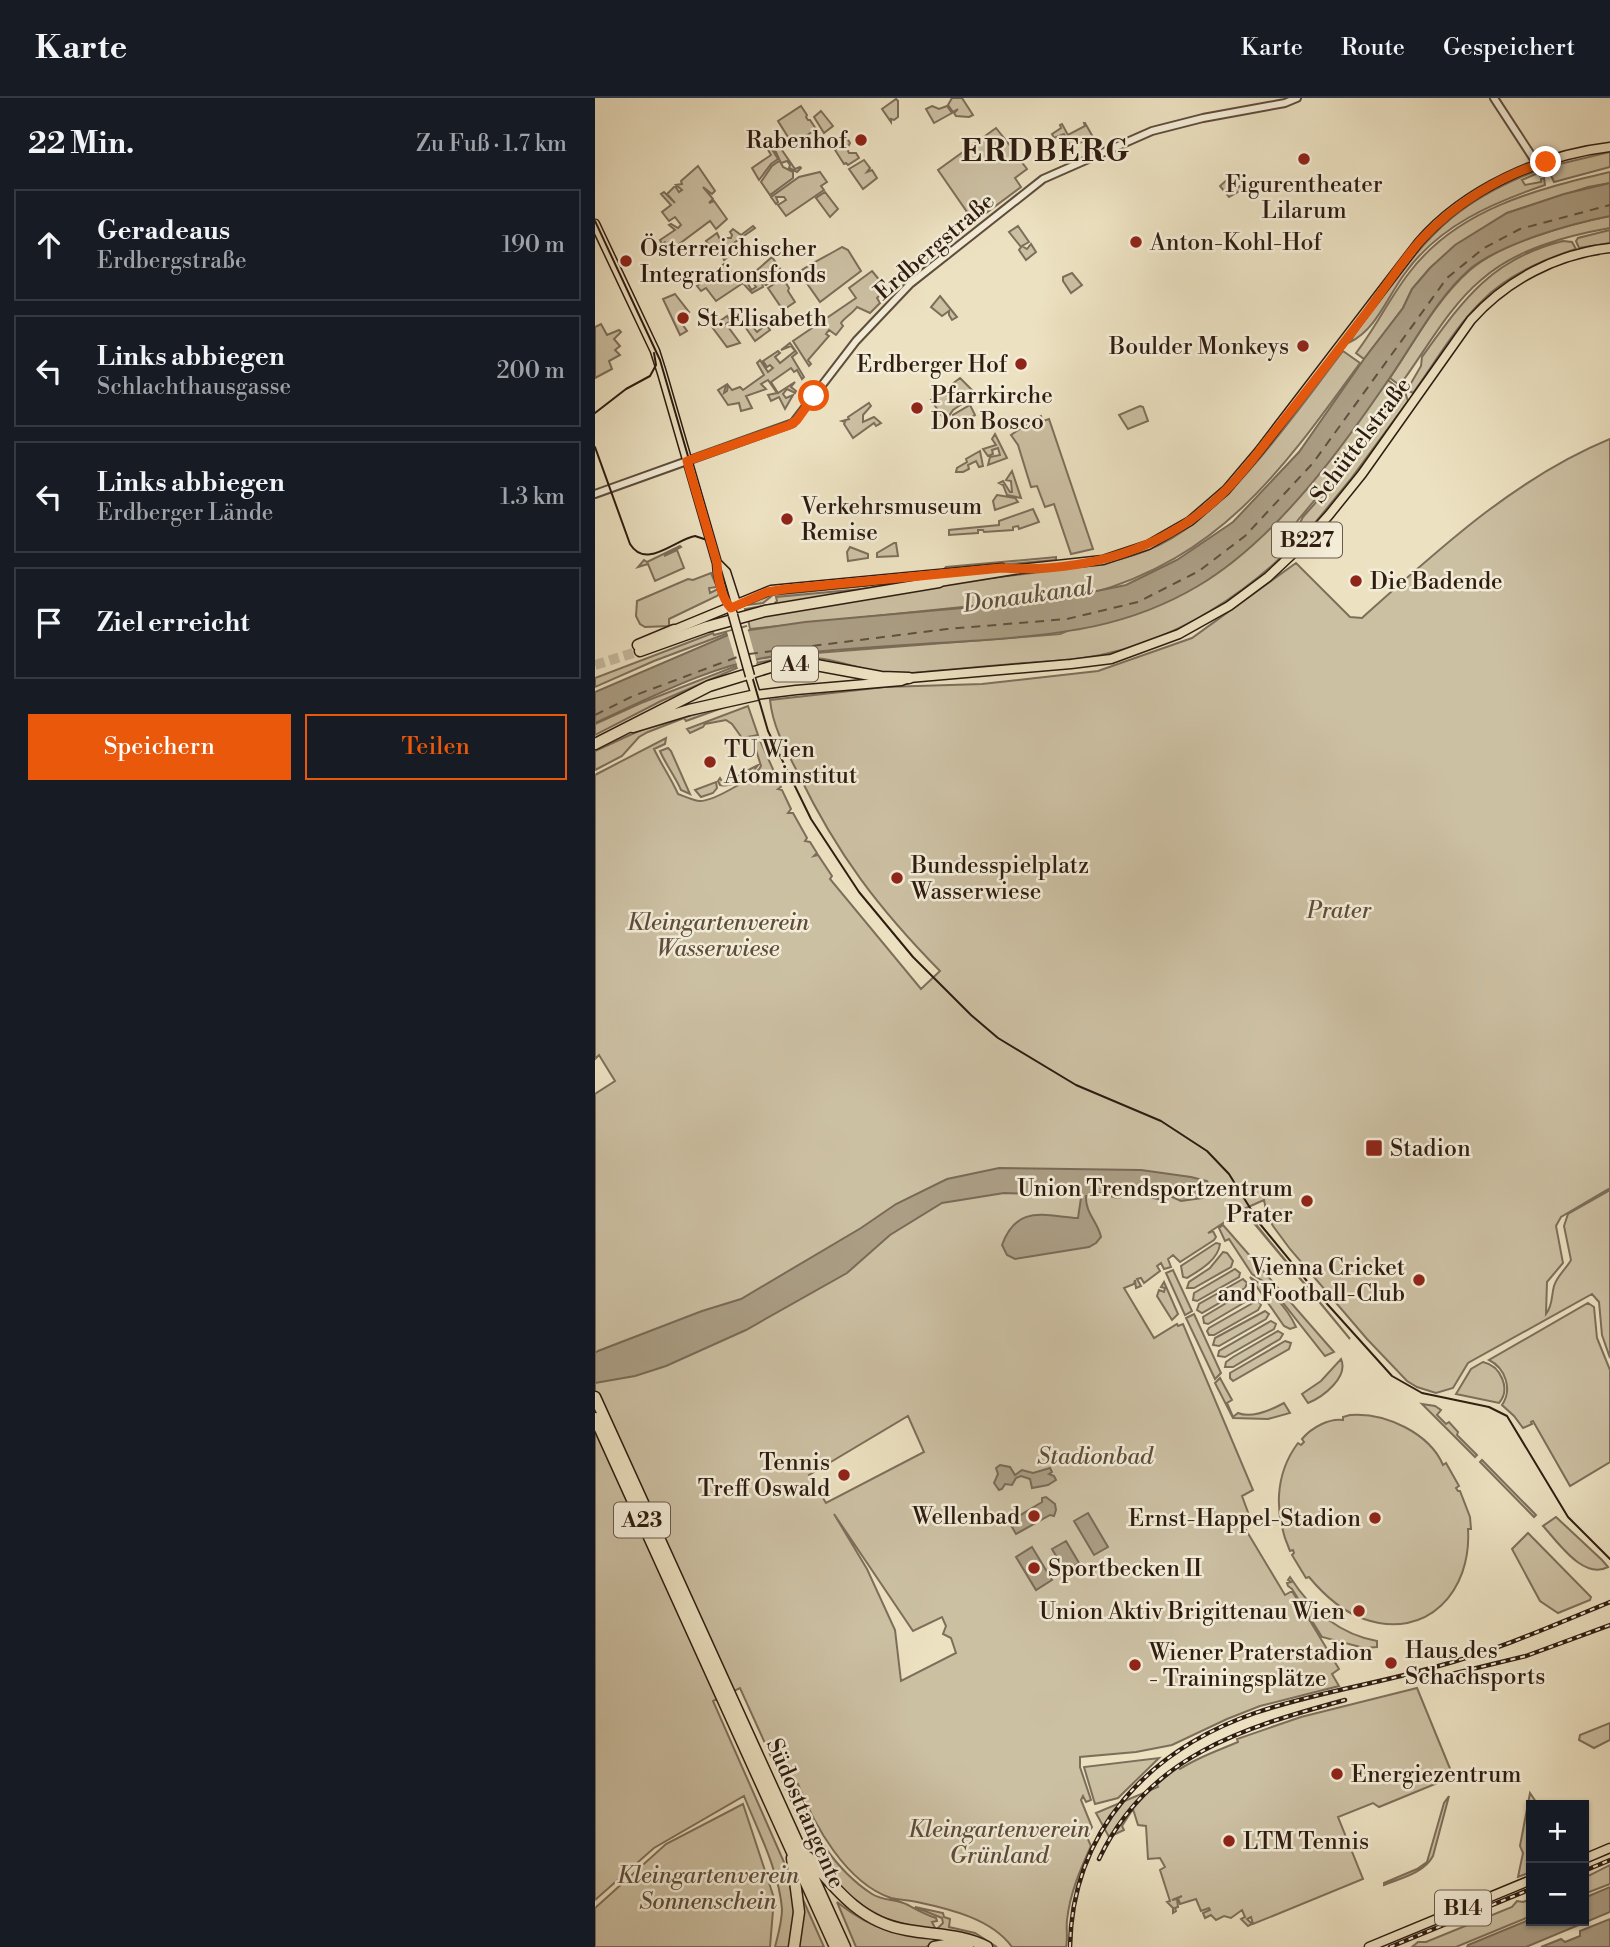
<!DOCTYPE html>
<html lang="de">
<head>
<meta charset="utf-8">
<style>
  body { margin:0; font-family:"Libre Bodoni",serif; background:#242831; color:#f1f3f6 }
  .controls { position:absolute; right:21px; bottom:21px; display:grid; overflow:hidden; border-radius:0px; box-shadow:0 2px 5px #0004 }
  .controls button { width:63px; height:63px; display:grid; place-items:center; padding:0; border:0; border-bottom:2px solid #363941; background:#171b24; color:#f1f3f6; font:35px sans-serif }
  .stop { position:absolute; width:21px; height:21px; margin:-16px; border:5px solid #ea580c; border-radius:50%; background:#fff }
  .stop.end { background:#ea580c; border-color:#fff; box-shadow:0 2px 7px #0008 }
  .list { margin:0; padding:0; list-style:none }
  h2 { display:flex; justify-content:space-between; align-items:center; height:91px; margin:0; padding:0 28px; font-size:30px }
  h2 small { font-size:23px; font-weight:400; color:#9ea1a6 }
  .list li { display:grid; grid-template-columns:46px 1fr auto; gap:21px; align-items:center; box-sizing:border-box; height:112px; margin:0 14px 14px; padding:0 14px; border:2px solid #363941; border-radius:0px }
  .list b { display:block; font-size:26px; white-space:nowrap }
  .list p { margin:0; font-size:23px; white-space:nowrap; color:#9ea1a6 }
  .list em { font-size:23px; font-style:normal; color:#9ea1a6 }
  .actions { display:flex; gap:14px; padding:21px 28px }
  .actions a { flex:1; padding:16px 0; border:2px solid #ea580c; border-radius:0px; text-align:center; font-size:24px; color:#ea580c }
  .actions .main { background:#ea580c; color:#fff }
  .icon { flex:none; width:38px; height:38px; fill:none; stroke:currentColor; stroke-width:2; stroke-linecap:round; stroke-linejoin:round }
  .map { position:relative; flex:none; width:1015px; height:1849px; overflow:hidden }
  header { display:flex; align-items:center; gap:42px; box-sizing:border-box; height:98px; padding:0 35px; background:#171b24; border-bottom:2px solid #363941 }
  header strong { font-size:33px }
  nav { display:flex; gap:38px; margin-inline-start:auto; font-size:24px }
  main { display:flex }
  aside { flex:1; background:#171b24 }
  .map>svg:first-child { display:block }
</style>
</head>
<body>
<header>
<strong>Karte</strong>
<nav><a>Karte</a><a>Route</a><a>Gespeichert</a></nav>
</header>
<main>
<aside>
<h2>22 Min.<small>Zu Fuß · 1.7 km</small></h2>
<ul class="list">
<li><svg class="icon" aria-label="ahead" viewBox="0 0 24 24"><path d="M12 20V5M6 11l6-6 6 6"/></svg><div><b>Geradeaus</b><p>Erdbergstraße</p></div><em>190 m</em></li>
<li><svg class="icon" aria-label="left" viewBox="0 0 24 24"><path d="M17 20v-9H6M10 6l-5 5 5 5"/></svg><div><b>Links abbiegen</b><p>Schlachthausgasse</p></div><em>200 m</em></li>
<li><svg class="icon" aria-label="left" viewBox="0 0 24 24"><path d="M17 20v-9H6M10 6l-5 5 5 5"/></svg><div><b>Links abbiegen</b><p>Erdberger Lände</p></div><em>1.3 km</em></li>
<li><svg class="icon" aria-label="arrive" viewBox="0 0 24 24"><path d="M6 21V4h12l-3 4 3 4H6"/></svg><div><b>Ziel erreicht</b></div></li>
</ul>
<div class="actions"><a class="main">Speichern</a><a>Teilen</a></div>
</aside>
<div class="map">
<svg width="1015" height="1849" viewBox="0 0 1015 1849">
  <rect width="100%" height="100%" fill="#ece1c1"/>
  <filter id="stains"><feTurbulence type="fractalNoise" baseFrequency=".00286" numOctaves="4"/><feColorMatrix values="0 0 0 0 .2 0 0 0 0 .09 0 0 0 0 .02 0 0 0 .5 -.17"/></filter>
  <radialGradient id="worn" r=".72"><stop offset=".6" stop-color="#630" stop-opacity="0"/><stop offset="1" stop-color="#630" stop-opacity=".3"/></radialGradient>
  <path fill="#ccc0a3" stroke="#7d6e5a" stroke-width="2" fill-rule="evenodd" d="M357,0H367L378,17L374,19L361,18L359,15L363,11L358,14L353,7Z
    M301,1L303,3V19L299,22L296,21V24L287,11Z
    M206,8L212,17L211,19L213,22H215L221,31L198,47L183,23Z
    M337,8L344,11L352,8L357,15L339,25L331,11Z
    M226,13L238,28L229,35L219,19Z
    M489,25H490L498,39L476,49L469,36L459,40L457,36L466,30L465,27L467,26L473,37L490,28Z
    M401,30L421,55L419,58H422L432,71L420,80L426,89L379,124L343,72Z
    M252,40L255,45L252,51L254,55H261L264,60L253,67L251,65L249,66L240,52L242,50L241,48Z
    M180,42L200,71L205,69L206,70L202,74L194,70L195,67L192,63L186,65L188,69L198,74V80L175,97L166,84L177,68L184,63L186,65L179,50Z
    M175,48L183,61L176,66L164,82L157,70L176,57L172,50Z
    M1015,54V69L959,84L952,69Z
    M269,62L275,70L272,74L277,72L282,80L268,91L254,71Z
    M103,68L120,93L117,96L108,89L118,101L114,105L119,103L132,121L121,131L115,123L80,149L77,145L79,149L75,151L70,144L67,146L65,142L80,132L74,127L76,126L83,130L86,127L80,119L74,123L67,114L76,107L66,96L69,94L80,105L72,96L80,88L84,94L87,92L81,87L87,86L86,83Z
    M946,71L948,77L945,78L943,75L927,82L930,87L946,84V81L949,80L950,87C897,105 844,128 811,174C793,197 782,231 755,244C764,227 778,212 789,196C837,131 869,100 946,71Z
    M225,74L232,84L226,88L229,92L191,118L183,107L191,102L189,99H181L183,104L181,106L176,99L204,79Z
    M1015,74V85L993,89L912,115L861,147L835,170L817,191L808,210L769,261L761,255C781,229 794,201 814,175C862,111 942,91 1015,74Z
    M634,80L642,90L645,88L648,91L634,99L625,88Z
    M230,94L243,111L235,119L221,100Z
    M1015,118V130C970,138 921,151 886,182C855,208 833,248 810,280L803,286L795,280C819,244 842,201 875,172C906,145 975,126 1015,118Z
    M158,128L160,130L133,149L137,156L129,162L128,160L132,156L126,154L130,149L128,140H136L137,137L135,134L138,131L146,137Z
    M423,128L434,144L427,148L432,151L436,146L441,154L431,162L424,152L426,149L414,134Z
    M1015,132V145L984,150L981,143L983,140Z
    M122,135L128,148L120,155L111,143Z
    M968,143L977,144L981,151C950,161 911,178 887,203C860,229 840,265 818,295L812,292L826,268L827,259C868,202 896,161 968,143Z
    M247,149L253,152L266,173L225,204L204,174C218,164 232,158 247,149Z
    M177,159L188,175L171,187L167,185L168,189L157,195L155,193L161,189L154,179Z
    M129,166L136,173L134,175L141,184L148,180L155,185L153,186L156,191L154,192L148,185L121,203L111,190L106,193L102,188L121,173L129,183L137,180L134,176L129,182L122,171Z
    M277,173L295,195L290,200L285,197L282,200L285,205L275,215L262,209C257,216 250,219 246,225L248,228L241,237L234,232L231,236L234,238L213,262L216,266L214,268L198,243L261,200L254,190Z
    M477,175L487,187L476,195L468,183V179Z
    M188,180L194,190L193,193L200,204L188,212L173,190Z
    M80,196L94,214L83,220L92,233L85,237L68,201Z
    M345,198L362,219L357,222L354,217V213L347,218L336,209Z
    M132,218L135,223L131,226L145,245L132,249L117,229Z
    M166,219L175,232L160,243L151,230L160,224L161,225L158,229L162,234L168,229L163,221Z
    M6,226L12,237L24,232L26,234L19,241L25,248L20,252L25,257L14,263L17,271L0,280V229Z
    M195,245L202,255L197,259L209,279L207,281L202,272L199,274L196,270L176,284L183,295L200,284L196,289L201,293L200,295L192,291L188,296L191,300L198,297L190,311L184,299L176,303L173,297L182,295L173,282L166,286L171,291L151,298L157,310L146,313L144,305L133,307L123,292L131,287L129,295L132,293L133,287L137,292L145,289L148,292L169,277L162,265L165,262L173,274L178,270L175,267L172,269L168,263L183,253L185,255L180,259L185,265L200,253L196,248L186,252Z
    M748,253L765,265C688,371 627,459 494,496L155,531L153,521C215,508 278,494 341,487C376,482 411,478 446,474C486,469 527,465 564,447C634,414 701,314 748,253Z
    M365,280L383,298H379L358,312L352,321H349L336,302Z
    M793,282L802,289L797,298L745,372L703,422L692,439L701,445C650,496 585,539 514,555C486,562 458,563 429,565C388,569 347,572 307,576C280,576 256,566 229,561C207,558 184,560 162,565L161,561L182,558L465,536L635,466L670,435L717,383Z
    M803,290L810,294L813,303L755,382L719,426L708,438L700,434L708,419L738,385L779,329L800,299Z
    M274,305L276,308L268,317V324L279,319L286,325L281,328L279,325L258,340L249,326L250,324L247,323L254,321L253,319Z
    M375,307L380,317L363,327L358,317Z
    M545,308L548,309L553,323L533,331L524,317Z
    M446,318L448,323L454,321L498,451L476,456L459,406L450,409L442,388L436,389L423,347L416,337L426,330L423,325H418L424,322L428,330Z
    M400,336L412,360L393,367L395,359L405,357L403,350L397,352L398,356L393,358L388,351L401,347L397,341Z
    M1015,341V1090L966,1119L961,1128L968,1165L952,1184L951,1216C958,1207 956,1199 959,1188C962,1178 971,1171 976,1162L969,1128L973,1116L1015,1092V1260L1007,1237L1004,1204L997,1196L873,1265L858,1290L841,1295L822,1289L812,1283L772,1241L695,1151L678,1128L672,1117L669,1102L651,1110L663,1129L755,1241L648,1112L613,1135L618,1133L621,1139L619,1142L585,1164L578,1157L573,1161L576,1169L569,1171L566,1165L562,1168L565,1173L549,1185L546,1180L542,1181L546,1188L541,1190L540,1182L539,1186L529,1190L559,1240L582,1226L583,1228L588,1226L658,1392L647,1398L654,1417L645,1422L690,1497L697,1493L744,1571L737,1576L744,1588L665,1608L632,1621L577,1647L541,1654L485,1659V1669L496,1702L491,1704L488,1698L486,1702L497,1729L491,1737L496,1748C485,1772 475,1795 472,1822C471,1831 473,1841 471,1849H417C397,1821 355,1811 322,1804C313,1802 305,1802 296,1800C251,1785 219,1727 203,1686L200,1687C212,1728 240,1772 277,1796C288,1803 302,1801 313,1807C322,1812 329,1816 341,1820L342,1823L337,1824L341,1832C284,1823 252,1811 222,1760L145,1590L118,1603L192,1771L200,1813L195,1849H180C183,1837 187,1824 187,1811C184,1773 163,1733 149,1698L59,1750L0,1802V996L20,983L4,957L0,961V677L71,640L70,646L59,651C67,668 76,680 83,696C89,698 97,702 104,703C117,704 161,679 166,668L158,642L164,640L181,678L179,680H182L186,689L183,691L187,692L196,711L193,715H198L212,740L210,743L215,744L222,755L219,758L223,757L237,778L235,781L326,891L345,873C284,811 242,756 204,677C191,652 178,630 175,602L290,589L387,586L503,573L597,540L701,465L755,519L767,520C843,452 920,380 1015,341ZM313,1318L329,1354L231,1405L214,1377ZM239,1416L318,1533L347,1519L351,1528L348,1536L356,1540L361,1555L306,1583L300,1532L272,1471Z
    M385,353L388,368L384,369L381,363L373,367L374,371L368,374H361L362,370L372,364L371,361Z
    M417,373L426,400L412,397L408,387L404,385L408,383L415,394H417L416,383L411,382Z
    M402,397L420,400L423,404L400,412L398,403Z
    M438,411L444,424L424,431L423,428L418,429V432L389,434L388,432H383V435L354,437V432L404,427V423Z
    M299,445H301L303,458L282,459V455Z
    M85,448L86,449L69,458L82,452L89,470L60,483L53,466L43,469L49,462L52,464Z
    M255,449L273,456V460L253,463L252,454Z
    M461,459V462L348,472L351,469Z
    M116,475L122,489L114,490L115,495L123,491L124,496L122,498L74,521V528L50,529L45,526L41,518L42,503L93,481L98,482Z
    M327,481L151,515L150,511L179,506L182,503L181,499L267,491Z
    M282,484V486L269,488L178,497L168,505L152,507L178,494Z
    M152,528L59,563L0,589V580L118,535L119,537Z
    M141,568L142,570L66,603L0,637V626L46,605Z
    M153,608L163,637L147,640L137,626L131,622L110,626L108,629L95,635L92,631Z
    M125,609L127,610L91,623L89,620L53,634L44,639L27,658L0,672V653L48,631Z
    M73,650L76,653L95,696L86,692C80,678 71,667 65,653Z
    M163,667C156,678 139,690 125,687L123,683L125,680L128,685Z
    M121,684L122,690L118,695L106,699L100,692Z
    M628,1127L739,1254L730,1258L674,1187L657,1176L634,1141L630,1143L624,1130Z
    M621,1145L625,1146C623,1162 605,1172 592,1180L588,1179L586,1168Z
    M628,1154L632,1155L638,1163L636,1169L599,1190H592L594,1184L615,1170Z
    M640,1171L645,1175L644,1179L602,1203L598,1202L599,1195Z
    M578,1172L597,1213L590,1217L571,1175Z
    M655,1179C673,1190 692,1209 701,1229L695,1231L689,1228Z
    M648,1181L652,1185L650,1190L607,1215L602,1212L604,1206Z
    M569,1184L583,1216L577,1222L562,1198L564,1192L569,1194L570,1190L566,1189Z
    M653,1192L658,1194L657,1200L613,1226L609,1225L608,1219Z
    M663,1202L666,1207L663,1212L619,1237H614L612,1233L614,1230Z
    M993,1205L999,1209L1002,1240L1015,1272V1364L975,1388L938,1323L936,1324L937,1326L928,1330L919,1318L907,1307C918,1291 910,1270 894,1262Z
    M670,1213L674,1216L671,1221L624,1248L618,1247L620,1240Z
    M599,1216L626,1275L620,1281L591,1220Z
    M676,1223L681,1226L679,1231L630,1259L623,1258L624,1253Z
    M683,1233L688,1236L685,1241L638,1269H630L631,1264L638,1259Z
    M690,1243L696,1245L694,1251L638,1283L635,1280V1275Z
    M746,1261C754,1279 728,1299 713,1305L707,1296L726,1283Z
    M888,1264C906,1268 916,1291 904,1305L861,1296L876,1271Z
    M625,1280L637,1302L632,1305L638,1319L643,1315C657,1321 676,1312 689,1305L695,1315L673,1321L638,1320L620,1285Z
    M827,1306L840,1308L846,1312L842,1317L851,1326L854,1324L863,1334L862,1337L882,1357L880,1359Z
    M755,1317C791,1314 835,1336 848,1367L851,1365L864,1388L861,1390L863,1393H865L875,1419L876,1431H873C877,1493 832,1543 769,1521C746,1513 729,1497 714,1479L711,1480L697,1457L699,1455L698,1452L695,1453C679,1417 679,1377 703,1345L706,1347L709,1344L707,1341C717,1329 735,1320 748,1322V1319Z
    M887,1362L941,1417L939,1419L885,1364Z
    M961,1419L1007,1462L1013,1469C988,1482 963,1444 948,1428Z
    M933,1435L996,1499L995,1502L963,1515L945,1503L917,1451Z
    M695,1479C716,1512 743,1536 782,1543V1549L769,1550L727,1539L697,1491L693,1488L692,1485L696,1484L693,1482Z
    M822,1590L856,1673L850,1682L784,1709L778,1705L743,1719L768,1781L658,1826L656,1819L652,1821L657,1826L653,1828L646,1821L650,1819L647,1812L636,1820L629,1818L621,1822L616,1817L610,1820L608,1815L615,1812L614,1810L606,1813L601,1801L585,1806L583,1800L587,1798L577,1802L582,1801L583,1809L580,1810L581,1813L578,1815V1810L572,1804L575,1803L565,1772L570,1769L565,1760L553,1761L551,1728L543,1727L538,1711L527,1728L529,1732L514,1739L501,1715L563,1689L562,1686L583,1669L585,1671C603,1659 622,1653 643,1644L642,1641L706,1619Z
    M1015,1625V1642L999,1650L984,1642L985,1637Z
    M564,1660L523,1700L500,1706L489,1669Z
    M935,1695L941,1704L940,1707H936V1774L923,1779L928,1755L925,1748Z
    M854,1698L838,1758C829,1775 806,1780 789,1787V1785L822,1771L832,1764L849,1705Z
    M148,1706L179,1800L175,1849H0V1810L71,1746Z
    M1015,1767V1786L989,1796V1780Z
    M206,1797L229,1849H203L207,1822Z
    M936,1801V1818L861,1849H817L823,1844H831L917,1809L922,1803L928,1804Z
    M242,1804C284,1838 314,1838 365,1843L337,1846L331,1849H261Z
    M320,1809L348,1815L349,1819L355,1821L354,1829L380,1835L402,1849L375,1837L341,1832L348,1825L347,1820Z"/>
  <path fill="#ab9e85" stroke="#796a57" stroke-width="2" d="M1015,85V118C975,126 907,145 875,171C844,198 823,238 800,272C749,348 682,441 603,488C534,529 468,536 390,542C320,547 249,549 180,558C117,567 57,599 0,625V594L133,537L155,532L210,524L458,502L531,487L582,462L638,424L704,354L769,261L808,210L817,191L835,170L860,147L912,115L969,96Z
    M404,1070L546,1072L596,1079L612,1083L615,1088V1093L607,1100L586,1103L575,1098L563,1101L537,1096L522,1100L505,1095L491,1098C490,1115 503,1124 506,1139L501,1145L494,1149L420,1161L412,1157L407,1147C422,1106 449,1118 483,1120L486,1100L482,1097L409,1095L347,1105L295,1137L252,1175L151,1232L71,1268L40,1278L0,1285V1255L3,1253L107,1213L146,1201L266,1130L301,1106L352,1081Z
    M405,1367L415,1369L420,1377L427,1372L438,1375L455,1370L457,1374L454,1376L459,1378L461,1382L453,1387L437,1390L435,1381L426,1378L421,1380L417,1387L410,1386L407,1391L404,1392L399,1385L403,1376L401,1370Z
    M451,1399L460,1406L461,1412L459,1418L455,1417L421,1436L414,1424L447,1404V1400Z
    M493,1415L513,1449L499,1457L479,1423Z
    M471,1443L484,1465L470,1473L457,1451Z
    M437,1449L457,1482L441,1492L421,1459Z
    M1015,1789V1814L931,1849H872L873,1847L936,1821L989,1823V1800Z
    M1015,1821V1849H946L966,1841L970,1844L985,1838V1833Z"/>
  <path fill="#ece1c1" d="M152,529L162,565L143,570L132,534Z"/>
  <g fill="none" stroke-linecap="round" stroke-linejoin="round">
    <path stroke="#60503f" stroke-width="2" stroke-dasharray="9 7" stroke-linecap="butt" d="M154,556L352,531L472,521L543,504L604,473L650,438L718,365L852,180L889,150L925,131L1015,107
      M0,617L38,598L145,558"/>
    <path stroke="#c6ba9e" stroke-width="10" stroke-dasharray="10 5" stroke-linecap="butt" d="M0,567L45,553"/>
    <defs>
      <path id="tertiary" d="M899,0L942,66
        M0,396L198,325L261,243L315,186L448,81L557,33L608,20L690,5L702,0"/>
      <path id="primary" d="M0,126L60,253L67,275L122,465C122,485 133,500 138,517
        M122,465L131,474L140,502L136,510
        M344,484L425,471L508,462L553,447L595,423L631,392L664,353L824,144C870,91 946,57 1015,49
        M79,532L176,492L407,470
        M155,578L161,597L201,592L306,583L314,580L476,566L516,561L584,536L634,508L673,479L707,447L734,417L767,376L876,222C912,182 961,156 1015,150
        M989,1761L1015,1750
        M774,1849L936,1782"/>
      <path id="motorway" d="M43,547L79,532
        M45,553L112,529L170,513L344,484
        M38,629L94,612L161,597
        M0,646L114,588L182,567H221L286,579L314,580
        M0,1299L250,1849
        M0,1320L240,1849
        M213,1759C241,1792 267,1825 312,1832C339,1837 368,1836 392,1849
        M197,1760L204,1814L199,1849
        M339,1849L356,1846L373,1848"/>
    </defs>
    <use href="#tertiary" stroke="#5e4d3d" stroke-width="10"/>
    <use href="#primary" stroke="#2e1c11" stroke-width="11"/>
    <use href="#motorway" stroke="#2e1c11" stroke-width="13"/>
    <use href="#tertiary" stroke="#f3ecd7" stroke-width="6"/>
    <use href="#primary" stroke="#ece1c1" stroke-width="8"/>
    <use href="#motorway" stroke="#ece1c1" stroke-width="10"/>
    <path stroke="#2e1c11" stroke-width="2" d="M0,123L65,262L173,633L216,721L264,794L318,859L376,917L403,940L481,987L566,1023L612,1053L634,1076L665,1126L716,1188L797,1278L827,1295L894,1309L912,1318L973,1419L1015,1461
      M0,315L31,291L55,278L61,267L59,255
      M0,349L35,446C51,472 79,442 100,438L112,442L118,453"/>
    <defs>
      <path id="rail" d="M828,1583L931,1558L1015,1527
        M504,1761C553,1658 647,1630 750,1602
        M989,1773L1015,1762
        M475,1849C477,1732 554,1652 660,1615C718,1595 781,1586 840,1569C900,1553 957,1528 1015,1504
        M795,1849L936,1791"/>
    </defs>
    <use href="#rail" stroke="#2e1c11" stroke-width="4.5"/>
    <use href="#rail" stroke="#f3ecd7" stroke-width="2" stroke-dasharray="5" stroke-linecap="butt"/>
    <defs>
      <path id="primary-bridge" d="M138,517L155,578"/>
    </defs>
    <use href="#primary-bridge" stroke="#2e1c11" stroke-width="11" stroke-linecap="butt"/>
    <use href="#primary-bridge" stroke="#ece1c1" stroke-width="8"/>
  </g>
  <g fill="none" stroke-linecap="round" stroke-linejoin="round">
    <path stroke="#ea580c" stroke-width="9" d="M219,298L202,322L195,327L92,363L122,465C122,478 126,500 136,510L172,494L191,491L407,470C489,475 572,452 630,393C650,373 667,349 684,328C715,289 745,250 775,210C792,187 807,163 826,142C858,107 906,77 951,64"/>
  </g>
  <g fill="#8f2418" stroke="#f3ecd7" stroke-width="2.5">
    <circle cx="266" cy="42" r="7"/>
    <circle cx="709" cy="61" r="7"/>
    <circle cx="541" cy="144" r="7"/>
    <circle cx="31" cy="163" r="7"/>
    <circle cx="88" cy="220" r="7"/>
    <circle cx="708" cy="248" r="7"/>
    <circle cx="426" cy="266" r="7"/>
    <circle cx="322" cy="310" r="7"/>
    <circle cx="192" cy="421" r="7"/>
    <circle cx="761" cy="483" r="7"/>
    <circle cx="115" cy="664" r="7"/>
    <circle cx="302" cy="780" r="7"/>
    <rect x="770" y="1041" width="18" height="18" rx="3.5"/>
    <circle cx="712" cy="1103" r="7"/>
    <circle cx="824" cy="1182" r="7"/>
    <circle cx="249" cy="1377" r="7"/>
    <circle cx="439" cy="1418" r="7"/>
    <circle cx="780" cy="1420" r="7"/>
    <circle cx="439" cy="1470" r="7"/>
    <circle cx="764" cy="1513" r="7"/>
    <circle cx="796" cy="1565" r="7"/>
    <circle cx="540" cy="1567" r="7"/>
    <circle cx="742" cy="1676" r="7"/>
    <circle cx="634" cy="1743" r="7"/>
  </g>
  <g text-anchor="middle" stroke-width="5" stroke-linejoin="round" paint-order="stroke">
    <g fill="#f3ecd7" stroke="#695a4c" stroke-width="2">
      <rect x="677" y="424.5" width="70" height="35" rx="5"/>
      <rect x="177" y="548.5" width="46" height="35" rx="5"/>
      <rect x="19" y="1404.5" width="56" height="35" rx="5"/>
      <rect x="840" y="1792.5" width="56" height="35" rx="5"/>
    </g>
    <g font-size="21" font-weight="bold" fill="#2e1c11">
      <text x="712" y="449">B227</text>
      <text x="200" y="573">A4</text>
      <text x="47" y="1429">A23</text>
      <text x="868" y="1817">B14</text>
    </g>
    <g font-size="23" fill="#2e1c11" stroke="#f3ecd7" text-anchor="start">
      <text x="252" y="50" text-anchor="end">Rabenhof</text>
      <text x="709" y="94" text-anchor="middle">Figurentheater<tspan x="709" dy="26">Lilarum</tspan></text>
      <text x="555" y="152">Anton-Kohl-Hof</text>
      <text x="45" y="158">Österreichischer<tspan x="45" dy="26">Integrationsfonds</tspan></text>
      <text x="102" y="228">St. Elisabeth</text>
      <text x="694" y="256" text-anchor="end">Boulder Monkeys</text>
      <text x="412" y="274" text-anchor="end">Erdberger Hof</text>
      <text x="336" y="305">Pfarrkirche<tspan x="336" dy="26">Don Bosco</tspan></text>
      <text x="206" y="416">Verkehrsmuseum<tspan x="206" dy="26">Remise</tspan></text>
      <text x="775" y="491">Die Badende</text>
      <text x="129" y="659">TU Wien<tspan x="129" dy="26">Atominstitut</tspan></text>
      <text x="316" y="775">Bundesspielplatz<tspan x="316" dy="26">Wasserwiese</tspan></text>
      <text x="795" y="1058">Stadion</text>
      <text x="698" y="1098" text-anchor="end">Union Trendsportzentrum<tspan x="698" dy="26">Prater</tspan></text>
      <text x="810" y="1177" text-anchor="end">Vienna Cricket<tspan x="810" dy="26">and Football-Club</tspan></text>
      <text x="235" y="1372" text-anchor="end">Tennis<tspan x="235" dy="26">Treff Oswald</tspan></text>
      <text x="425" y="1426" text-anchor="end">Wellenbad</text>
      <text x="766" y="1428" text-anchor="end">Ernst-Happel-Stadion</text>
      <text x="453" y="1478">Sportbecken II</text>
      <text x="750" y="1521" text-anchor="end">Union Aktiv Brigittenau Wien</text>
      <text x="810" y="1560">Haus des<tspan x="810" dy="26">Schachsports</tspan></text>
      <text x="554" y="1562">Wiener Praterstadion<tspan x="554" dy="26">- Trainingsplätze</tspan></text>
      <text x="756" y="1684">Energiezentrum</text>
      <text x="648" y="1751">LTM Tennis</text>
    </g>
    <g font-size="23" fill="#2e1c11" stroke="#f3ecd7">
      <text transform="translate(339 148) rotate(-41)" y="8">Erdbergstraße</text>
      <text transform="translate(765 342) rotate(-53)" y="8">Schüttelstraße</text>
      <text transform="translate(211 1715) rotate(66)" y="8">Südosttangente</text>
    </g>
    <g font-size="23" font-style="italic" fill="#5d4d3d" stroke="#f3ecd7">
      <text x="744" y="820">Prater</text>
      <text x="123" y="832">Kleingartenverein<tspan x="123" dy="26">Wasserwiese</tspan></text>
      <text x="500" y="1366">Stadionbad</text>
      <text x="404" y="1739">Kleingartenverein<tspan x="404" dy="26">Grünland</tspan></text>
      <text x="113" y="1785">Kleingartenverein<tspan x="113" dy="26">Sonnenschein</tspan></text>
    </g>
    <g font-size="24" font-style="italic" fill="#60503f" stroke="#f3ecd7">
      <text transform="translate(433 497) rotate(-8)" y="8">Donaukanal</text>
    </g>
    <g font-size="30" font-weight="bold" letter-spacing="2" fill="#2e1c11" stroke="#f3ecd7">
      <text x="451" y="63">ERDBERG</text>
    </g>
  </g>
  <rect width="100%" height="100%" filter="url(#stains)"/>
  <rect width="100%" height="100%" fill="url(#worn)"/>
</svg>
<div class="controls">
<button>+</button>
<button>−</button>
</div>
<div class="stop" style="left:219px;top:298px"></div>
<div class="stop end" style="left:951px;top:64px"></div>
</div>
</main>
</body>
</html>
